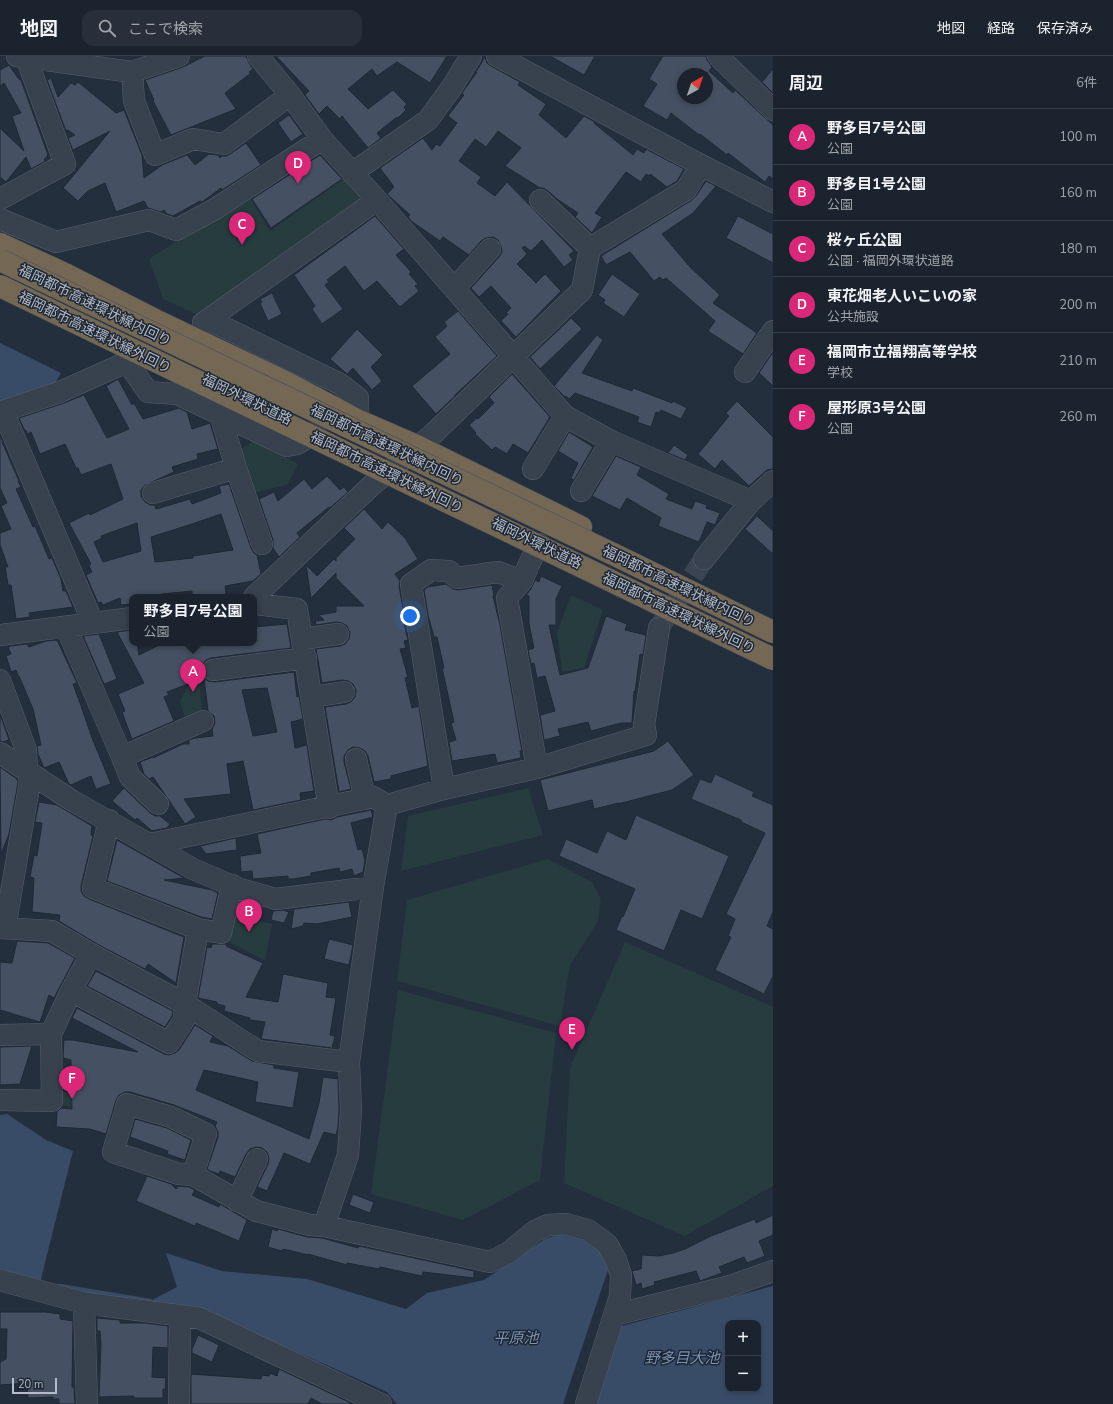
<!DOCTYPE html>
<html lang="ja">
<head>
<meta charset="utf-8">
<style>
  body { margin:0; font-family:"Nunito Sans","Noto Sans JP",sans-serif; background:#282f3a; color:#f1f3f6 }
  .controls { position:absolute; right:12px; bottom:12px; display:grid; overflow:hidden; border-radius:8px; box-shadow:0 2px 6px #0003 }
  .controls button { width:36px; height:36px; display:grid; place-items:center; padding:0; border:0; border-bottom:1px solid #39404a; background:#1b232e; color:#f1f3f6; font:20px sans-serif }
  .compass { position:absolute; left:677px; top:12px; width:36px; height:36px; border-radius:50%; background:#1b232e; box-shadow:0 2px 6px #0003; rotate:40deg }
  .scale { position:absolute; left:12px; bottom:10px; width:45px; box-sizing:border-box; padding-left:4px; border:2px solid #b4bcc9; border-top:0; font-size:11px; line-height:14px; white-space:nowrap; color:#b4bcc9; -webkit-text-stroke:3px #1d2633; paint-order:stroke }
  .you { position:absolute; left:410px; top:560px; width:14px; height:14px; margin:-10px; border:3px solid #fff; border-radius:50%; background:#1a73e8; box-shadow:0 0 0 6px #1a73e833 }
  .badge { display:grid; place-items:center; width:26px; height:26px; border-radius:50%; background:#db2777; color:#fff; font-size:13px; font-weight:700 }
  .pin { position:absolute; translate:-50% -33px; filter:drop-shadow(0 1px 2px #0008) }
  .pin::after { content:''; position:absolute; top:21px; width:14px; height:12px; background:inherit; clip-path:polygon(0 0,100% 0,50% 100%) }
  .popup { position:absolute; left:129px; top:538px; width:128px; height:52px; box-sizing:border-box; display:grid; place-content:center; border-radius:8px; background:#1b232e; filter:drop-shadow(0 1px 3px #0005); font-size:13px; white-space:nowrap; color:#a0a4aa }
  .popup b { font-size:15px; color:#f1f3f6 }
  .popup::after { content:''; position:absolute; left:50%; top:100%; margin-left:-8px; border:8px solid transparent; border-top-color:#1b232e }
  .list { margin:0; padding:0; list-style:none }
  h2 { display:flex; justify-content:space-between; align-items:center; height:52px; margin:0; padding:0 16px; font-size:17px }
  h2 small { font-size:13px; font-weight:400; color:#a0a4aa }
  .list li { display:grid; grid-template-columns:26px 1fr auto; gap:12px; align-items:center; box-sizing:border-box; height:56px; padding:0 16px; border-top:1px solid #39404a }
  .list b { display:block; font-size:15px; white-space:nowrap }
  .list p { margin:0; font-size:13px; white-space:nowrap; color:#a0a4aa }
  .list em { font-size:13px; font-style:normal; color:#a0a4aa }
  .icon { flex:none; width:22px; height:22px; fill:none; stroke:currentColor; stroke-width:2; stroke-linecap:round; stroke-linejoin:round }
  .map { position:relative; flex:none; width:773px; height:1348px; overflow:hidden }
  header { display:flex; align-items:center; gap:24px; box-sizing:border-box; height:56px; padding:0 20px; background:#1b232e; border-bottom:1px solid #39404a }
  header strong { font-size:19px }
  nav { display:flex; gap:22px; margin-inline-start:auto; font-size:14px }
  .search { width:280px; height:36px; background:#282f3a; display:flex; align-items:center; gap:10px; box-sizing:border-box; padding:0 14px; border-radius:12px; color:#a0a4aa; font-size:15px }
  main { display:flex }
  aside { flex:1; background:#1b232e }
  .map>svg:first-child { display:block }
</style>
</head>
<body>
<header>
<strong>地図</strong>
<div class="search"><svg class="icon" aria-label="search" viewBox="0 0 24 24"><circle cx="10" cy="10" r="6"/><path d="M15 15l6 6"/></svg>ここで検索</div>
<nav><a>地図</a><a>経路</a><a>保存済み</a></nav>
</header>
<main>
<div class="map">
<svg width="773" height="1348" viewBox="0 0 773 1348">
  <rect width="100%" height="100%" fill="#242f3e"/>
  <path fill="#263c3f" d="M352,117L377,144L209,264L163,243L149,203L248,139L270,175Z
    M255,384L298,408L287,429L247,438L237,396Z
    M571,539L603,554L584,612L562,616L557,577Z
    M212,609L213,617L201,618L199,621L202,656L186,666L180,645L197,613Z
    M528,732L543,779L401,815L408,760Z
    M548,803L592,826L601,844L598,865L570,909L560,970L397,925L407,844Z
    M231,858L272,868L265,905L226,884Z
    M625,886L773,951V1130L685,1180L564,1127L570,1012Z
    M398,934L556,977L540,1124L463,1164L371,1138Z
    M58,1036L88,1038L85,1052L58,1049Z"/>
  <path fill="#394c67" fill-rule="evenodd" d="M0,287L61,317L52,333L0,352Z
    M7,1058L46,1084L73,1095L40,1227L0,1216V1059Z
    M566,1175L596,1189L610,1208L563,1348H397L387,1336L201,1253L150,1245L177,1231L166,1197L222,1215L307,1223L406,1253L427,1237L484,1224L545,1183Z
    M773,1230V1348H595L622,1270ZM728,1267H758V1333H728Z"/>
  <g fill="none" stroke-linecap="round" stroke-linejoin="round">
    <path stroke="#394c67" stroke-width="4.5" d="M59,1230L150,1245"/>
  </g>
  <path fill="#455162" stroke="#1f2835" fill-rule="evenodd" d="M205,0H246L249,7L253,13L249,16L251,17L225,37L236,53L171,79L153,45L154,44L145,24L183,11Z
    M276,0H447L430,27L397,6L377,20L372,13L348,33L368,53L393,34L407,48L404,51L406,54L398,62L397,61L377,77L381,82L368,92L342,60L340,63L327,50L319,58L305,39L309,35Z
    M550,0H595L584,19Z
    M663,0H706L707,4L712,11L709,15L733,37L735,34L773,69V123L769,120L765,126L728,97L727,99L700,78L699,79L671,57L667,64L643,50L657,28L649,23ZM707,16V42H683V18H705Z
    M485,1L487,7L491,10L520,26L518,29L546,48L539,59L566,82L584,60L595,66L594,67L633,99L637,93L644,97L646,93L684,113L677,125L667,131L650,118L649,120L646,118L641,126L626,116L595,157L602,161L592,177L575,161L578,157L557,143L548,135L543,132H540L505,110L521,92L498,75L486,91L475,83L459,105L481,121L477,127L495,140L507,126L574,195L569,199L573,204L564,211L542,184L531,195L524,190L522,192L527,198L517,208L536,227L545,218L561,235L516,281L501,265L508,258L506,257L511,252L491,230L479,241L471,232L499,201L502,196L501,190L498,184L493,181L486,182L481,185L469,199L443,181L440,185L411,165L408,161L410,159L387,138L394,131L380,112L423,82L432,94L436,88L440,90L457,67L448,60L464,39L462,37L477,16H476Z
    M9,9L18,22L20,24H21L48,99L44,104L46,105L31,113L26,101L6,126L0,121V72L24,95L12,60L21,57L4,27L0,30V14Z
    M773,13V37L762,26Z
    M51,22L58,41L71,27L75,29L78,26L116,57L124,54L142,99L144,122L162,109L187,99L195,109L209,98L218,99L220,102L222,100H227L246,87L261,109L222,134L221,132L202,146L200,145L173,160L167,158L164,154L161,156L148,152L144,145L116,156L105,127L88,135L78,145L63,132L110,75L73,94L68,82L75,79L68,74L66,75L47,24Z
    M289,59L303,78L291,86L278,67Z
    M320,99L342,123L271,172L252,143Z
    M706,125L716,130L693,157L662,178L690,211L720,239L713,247L757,277L743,298L708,275L715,265L666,222L663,224L660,221L654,225L630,196L606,209L601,200L692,144L696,140Z
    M375,160L404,193L396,199L411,216L409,218L418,228L415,230L419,235L400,251L377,225L364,235L345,210L327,224L329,226L325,229L343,253L322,268L312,253L315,250L294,219Z
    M738,160L773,178V207L726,182Z
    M612,218L640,238L624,261L603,247L605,244L598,239Z
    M272,237L282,258L268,265L260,247L262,246L260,243Z
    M458,255L497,300L455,339V340L436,358L412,330L450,298L435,281L447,270L444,266Z
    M571,262L582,273L540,313L530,301Z
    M357,273L383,299L371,311L382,325L372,334L353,312L347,318L330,303Z
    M597,279L603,284L582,317L632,335L633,332L672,347L673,345L687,352L681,363L661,354L659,357L656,356L651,371L637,366L639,361L575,337L569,343L566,340L565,341L554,330Z
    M773,296V330L759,317Z
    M512,318L550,361L528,397L513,388L507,398L495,391L492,394L475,378L476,377L469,369L477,362L478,363L494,347L489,341Z
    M118,323L132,349L134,347L143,363L179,352L187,356L192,373L210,367L218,393L197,398L198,403L172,411L174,416L145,429L141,434V440L145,446L150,449H155L156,453L190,443L192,448L221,437L219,430L229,428L251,492L254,497L257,499L261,518L253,525L225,530L226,539L192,541V535L162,538L163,541H132V548L121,549L120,542L103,549L101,546L98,547L86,519L92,516L89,510L91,508L69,467L89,457L90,459L123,443L111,408L81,419L78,412H76L65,388L40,398L31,376L27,378L26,374L25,375L19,362L64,347L84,339L107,382L129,373L106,330ZM221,458L233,494L193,500V502L155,506L151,481L192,468ZM137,467L141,495L103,506L94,486L102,482L101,480Z
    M737,345L773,381V413L767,414L749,430L722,404L715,413L698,398L729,360L726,357Z
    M569,376L593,391L574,424L571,422L578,407L558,395Z
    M0,379L3,386H2L19,425H18L21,431L16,433L33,471L35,470L49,503L52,502L61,523L63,535H66L73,551L29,557L30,561L16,563L11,529H8L5,511H8L0,489V477L11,473L1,450L7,447L0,432Z
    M674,389L688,399L685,404L668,397Z
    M616,400L641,411L637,419L669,438L666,443L692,453L695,445L707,449L706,452L720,457L715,469L707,466L699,486L658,470L661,462L627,442L620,454L592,440Z
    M327,420L340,434L344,431L348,436L330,452L329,451L297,477L300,481L279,501L273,492V484L259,443L274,436L278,445L304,423L312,433Z
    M364,453L382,473L388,466L405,482L418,503L395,518L400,525L399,530L405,563L403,564L408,584L404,585L406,592L400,593L408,621L405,622L412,652L419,650L428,710L391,720V723L374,726L368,700L365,695L360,692L353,691L348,694L344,700V706L351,733L339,736L325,651L346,648L351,646L355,641L356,634L353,628L348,625L342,624L322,627L316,593L340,590L345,588L349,583L350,577L347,570L342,567L336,566L316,569L315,565L324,564L319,559L336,556V550H364L336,522V517L311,542L306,509L317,520L334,503L336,505V502L355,483L344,472Z
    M757,460L773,475V498L745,473Z
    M541,520L562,530L556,543V569H549L560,619L588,612L606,560L627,568L625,574L646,579L643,599L640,598L635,636L634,635L632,667H621L591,675L588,666L558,673L560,680L544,684L540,659L555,655L545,620L537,622L534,607L531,608L528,594L534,592L529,568V540L526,539L531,533L535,524L539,526Z
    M446,528L453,533L458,534L492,529L494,540H493L500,569L522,695H520L521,702L497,707L495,698L452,705L449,686L456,684L451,667L454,666L442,612H444L437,581H434L428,559L424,534L428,531Z
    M287,568L291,592L211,602L206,604L202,609L201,616L204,622L208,625L215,626L294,616L297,641L299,640L303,663L291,666L295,692L307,689L314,735L300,737L301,744L253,754L243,705L227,708L231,738L184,743L196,761L185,768L153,721L149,723L144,718L140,706L153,701V702L183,688H189V684L195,682L213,680L212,673L215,667L214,660L208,655L204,622L167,636L169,639L164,641L174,665L132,683L122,656L125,655L118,638L144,627L117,576L132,574V587H137L139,599L163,587H254V571ZM267,632L277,676L253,680L242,634Z
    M99,578L117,623L104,628L83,580Z
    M57,584L77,627L73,628L80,647L92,682L111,728L96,733L91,720L71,729L69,728L59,706L44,712L38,698L37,690L41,689L33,653L19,620H18L16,614L11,616L6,600L11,598L8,591L11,590L27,588L29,591L46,585Z
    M0,658L9,684L3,686L0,685Z
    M668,685L694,719L672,734L618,748L619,747L594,753L592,744L548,755L540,724L654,695Z
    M0,711L17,723L18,726L9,778L1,798Z
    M715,718L754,736L752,740L773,749V856L767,870L773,873V920L764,938L715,914L731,881L728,880L735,863L726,858L765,777L741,766V764L691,743L700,723L711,727Z
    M124,732L150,757L155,760H160L170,768L167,772L152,775L137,762L135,764L112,745Z
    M39,746L57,749L92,770L91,779L93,780L81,830V835L84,840L89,843L184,881L176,927L148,908L145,913L97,888L59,865L60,859L32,856L34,822L30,821L34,799L37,800L42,767L35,766Z
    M371,754L373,761L351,767L358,794L362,793L365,804L363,816L354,820L352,813L340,816L339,812L311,817V820L293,823H288V820L253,823L252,815L241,816L240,800L261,797L257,778L325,763L331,764L337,761Z
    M636,759L729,800L702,863L681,854L664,895L616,874L622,860L623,861L635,833L559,800L566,783L597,797L607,775L626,784Z
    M236,782L237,794L206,798L200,790Z
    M117,784L184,822L164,824L212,834L218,837L212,863L201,861L107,825Z
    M349,846L352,861L317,868L304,867L303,870L291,873L294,853Z
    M283,854L289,856L284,867L271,864L273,855Z
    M329,883L353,889L349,909L324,903Z
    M17,885L48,887L75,902L54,942L49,939L40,966L0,954V906L12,907Z
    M212,888H227L226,890L263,907L246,941L278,946L283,918L328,927L326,941L336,942L330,979L335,980L332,992L262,983H261L265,966L250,964V962L224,955L225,950L217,948V946L198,942L207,891L211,892Z
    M96,915L173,955L172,960L165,971L87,930Z
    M77,952L164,998L169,999L175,997L179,994L195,969L213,980L210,986L228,990L252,1005L274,1009V1012L299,1016L293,1052L255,1046L258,1026L204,1014L196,1034L309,1083L319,1047L323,1021L338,1023L339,1054L338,1071L336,1079L324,1076L310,1108L284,1097L267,1135L257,1131L268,1108L269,1102L267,1096L262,1092L256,1091L250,1093L246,1098L235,1121L220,1115L219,1118L210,1115L207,1113L218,1081V1076L215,1070L217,1066L174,1049L130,1036H125L119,1039L116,1044L106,1078L90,1073L56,1071L57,1056L61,1052L72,1053L71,1004L63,1002L64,984H73L138,996L72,962Z
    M32,990L20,1028L0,1029V991Z
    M135,1063L167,1072L191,1084L185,1104L167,1098L168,1095L130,1081Z
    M147,1120L171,1128L176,1133L178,1130L189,1131L195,1134L192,1139L219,1151L220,1148L247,1164L239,1185L196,1167L195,1170L136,1145Z
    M353,1138L374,1146L370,1157L349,1149Z
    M773,1159V1179L759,1185L765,1200L747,1207L744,1201L719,1211L722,1217L700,1225L696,1215L654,1226L655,1229L642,1233L641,1227L636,1229L632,1215L641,1213L642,1199L659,1200L673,1197L685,1193L711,1180L755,1163L756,1167Z
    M272,1173L277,1175L278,1173L307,1181L322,1182L358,1192L359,1190L474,1215V1222L423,1216L422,1220L380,1211L379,1213L347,1207V1209L308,1198V1199L283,1193L282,1195L268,1191Z
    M0,1256H45L60,1258V1263L73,1265L72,1331H74L75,1348H59V1343H53V1341L28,1342L27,1327L0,1329V1306L6,1303L7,1273H0Z
    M97,1262L120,1264V1267H145L168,1270V1292L153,1291L152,1321L166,1322L165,1334L163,1333V1342H134V1340L99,1341L101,1287L100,1275H97Z
    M198,1279L219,1289L212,1306L192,1297V1293Z
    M279,1313L353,1348H322L311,1342L308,1348H191V1318L261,1323L262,1319L269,1320L270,1317L277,1320Z"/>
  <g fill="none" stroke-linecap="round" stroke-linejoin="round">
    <path stroke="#3a4453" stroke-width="21" stroke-dasharray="21 10" stroke-linecap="butt" d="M659,572L704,503"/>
    <defs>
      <path id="minor" d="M17,0L132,16L179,0
        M258,0L290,39L322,83L377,144L565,360L611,385L751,445L773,425
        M497,0L701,109L773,146
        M718,0L773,54
        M132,16L134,45L155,99L193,83L224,88L290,39
        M352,117L428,64L452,31L471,0
        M0,143L65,108L26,1V0
        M540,144L590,192
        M0,163L56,186L149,164L176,174L215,153L322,83
        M455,232L490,193
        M209,264L340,328L358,342L357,364
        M203,267L377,144
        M745,316L773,275
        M236,412L262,488
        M533,413L565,360
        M581,435L611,385
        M153,437L236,412L220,358
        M704,503L751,445
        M254,541L373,428C394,412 413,394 433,378L582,234L590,192L686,134L701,109
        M254,548L297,553L329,752
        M93,567L3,355L60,336L127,306L148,336L177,338L287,390L297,388L315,377
        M66,571L122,701L203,665
        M0,579L132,562
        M302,583L338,578
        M213,614L306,602
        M0,624L26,694L27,714L30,725L5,872
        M312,641L344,636
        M0,697L71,744L193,813L240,833L276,843L373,831
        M122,701L130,721L158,748
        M356,703L365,743
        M537,712L507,542L522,525L529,508L539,488
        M444,733L411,528L431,514L449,515L457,522L498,516L522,525
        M150,788L373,741L387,749
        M0,872L52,875L91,898L185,948L258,995L349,1006
        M198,873L221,877L232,829
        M91,898L71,935L169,987L184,964L185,948L198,873L93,832L109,764
        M0,979L51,978
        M0,1044L52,1045L51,978L71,935
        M193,1119L206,1078L171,1061L127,1048L113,1096L179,1118L193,1119L256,1155L310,1169L324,1170
        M237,1145L257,1103
        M0,1224L84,1247L199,1262L381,1348
        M84,1247L87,1348
        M614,1259L730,1230L773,1215
        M179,1348L180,1259
        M586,1348L620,1240L621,1219L616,1204L607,1188L588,1174L566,1168L548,1169L535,1175L508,1197L490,1206L324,1170L348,1099L351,1054L349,1006L373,831L387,749L444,733L537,712L646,679L644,669L659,572"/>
      <path id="highway" d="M0,188L67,219L159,266L287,327L357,364L417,390L581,471"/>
    </defs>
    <use href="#minor" stroke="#565f6c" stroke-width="22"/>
    <use href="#highway" stroke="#434c59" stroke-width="23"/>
    <use href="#minor" stroke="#38414e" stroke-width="21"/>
    <use href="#highway" stroke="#746855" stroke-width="22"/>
    <defs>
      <path id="highway-bridge" d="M0,204L615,499L773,576
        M0,230L773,603"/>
    </defs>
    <use href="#highway-bridge" stroke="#434c59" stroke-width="23" stroke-linecap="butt"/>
    <use href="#highway-bridge" stroke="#746855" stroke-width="22"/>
  </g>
  <g text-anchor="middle" stroke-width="3" stroke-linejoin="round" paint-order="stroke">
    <g font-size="14" fill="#b4bcc9" stroke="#1d2633">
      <text transform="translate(95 249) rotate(26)" y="5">福岡都市高速環状線内回り</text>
      <text transform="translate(95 276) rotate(26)" y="5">福岡都市高速環状線外回り</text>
      <text transform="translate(247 343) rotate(26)" y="5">福岡外環状道路</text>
      <text transform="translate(387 389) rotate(26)" y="5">福岡都市高速環状線内回り</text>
      <text transform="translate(387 416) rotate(26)" y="5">福岡都市高速環状線外回り</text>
      <text transform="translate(537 487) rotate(26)" y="5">福岡外環状道路</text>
      <text transform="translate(679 530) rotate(26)" y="5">福岡都市高速環状線内回り</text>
      <text transform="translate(679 557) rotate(26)" y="5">福岡都市高速環状線外回り</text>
    </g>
    <g font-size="15" font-style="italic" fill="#7c92b1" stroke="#1d2633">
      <text x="516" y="1287">平原池</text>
      <text x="682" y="1307">野多目大池</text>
    </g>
  </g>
</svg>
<div class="controls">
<button>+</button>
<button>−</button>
</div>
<svg class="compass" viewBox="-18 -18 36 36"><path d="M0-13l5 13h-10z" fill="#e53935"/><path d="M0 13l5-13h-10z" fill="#a0a4aa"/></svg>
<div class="scale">20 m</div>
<div class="you"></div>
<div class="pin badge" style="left:193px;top:636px">A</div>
<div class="popup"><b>野多目7号公園</b>公園</div>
<div class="pin badge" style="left:249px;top:876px">B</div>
<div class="pin badge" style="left:242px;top:189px">C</div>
<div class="pin badge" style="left:298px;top:128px">D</div>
<div class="pin badge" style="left:572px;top:994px">E</div>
<div class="pin badge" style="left:72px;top:1043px">F</div>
</div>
<aside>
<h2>周辺<small>6件</small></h2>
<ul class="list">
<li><span class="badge">A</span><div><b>野多目7号公園</b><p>公園</p></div><em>100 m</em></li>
<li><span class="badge">B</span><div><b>野多目1号公園</b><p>公園</p></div><em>160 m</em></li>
<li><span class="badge">C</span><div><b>桜ヶ丘公園</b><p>公園 · 福岡外環状道路</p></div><em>180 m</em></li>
<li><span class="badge">D</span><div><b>東花畑老人いこいの家</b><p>公共施設</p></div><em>200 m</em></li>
<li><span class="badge">E</span><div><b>福岡市立福翔高等学校</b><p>学校</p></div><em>210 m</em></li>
<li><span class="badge">F</span><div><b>屋形原3号公園</b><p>公園</p></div><em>260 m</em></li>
</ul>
</aside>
</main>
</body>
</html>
